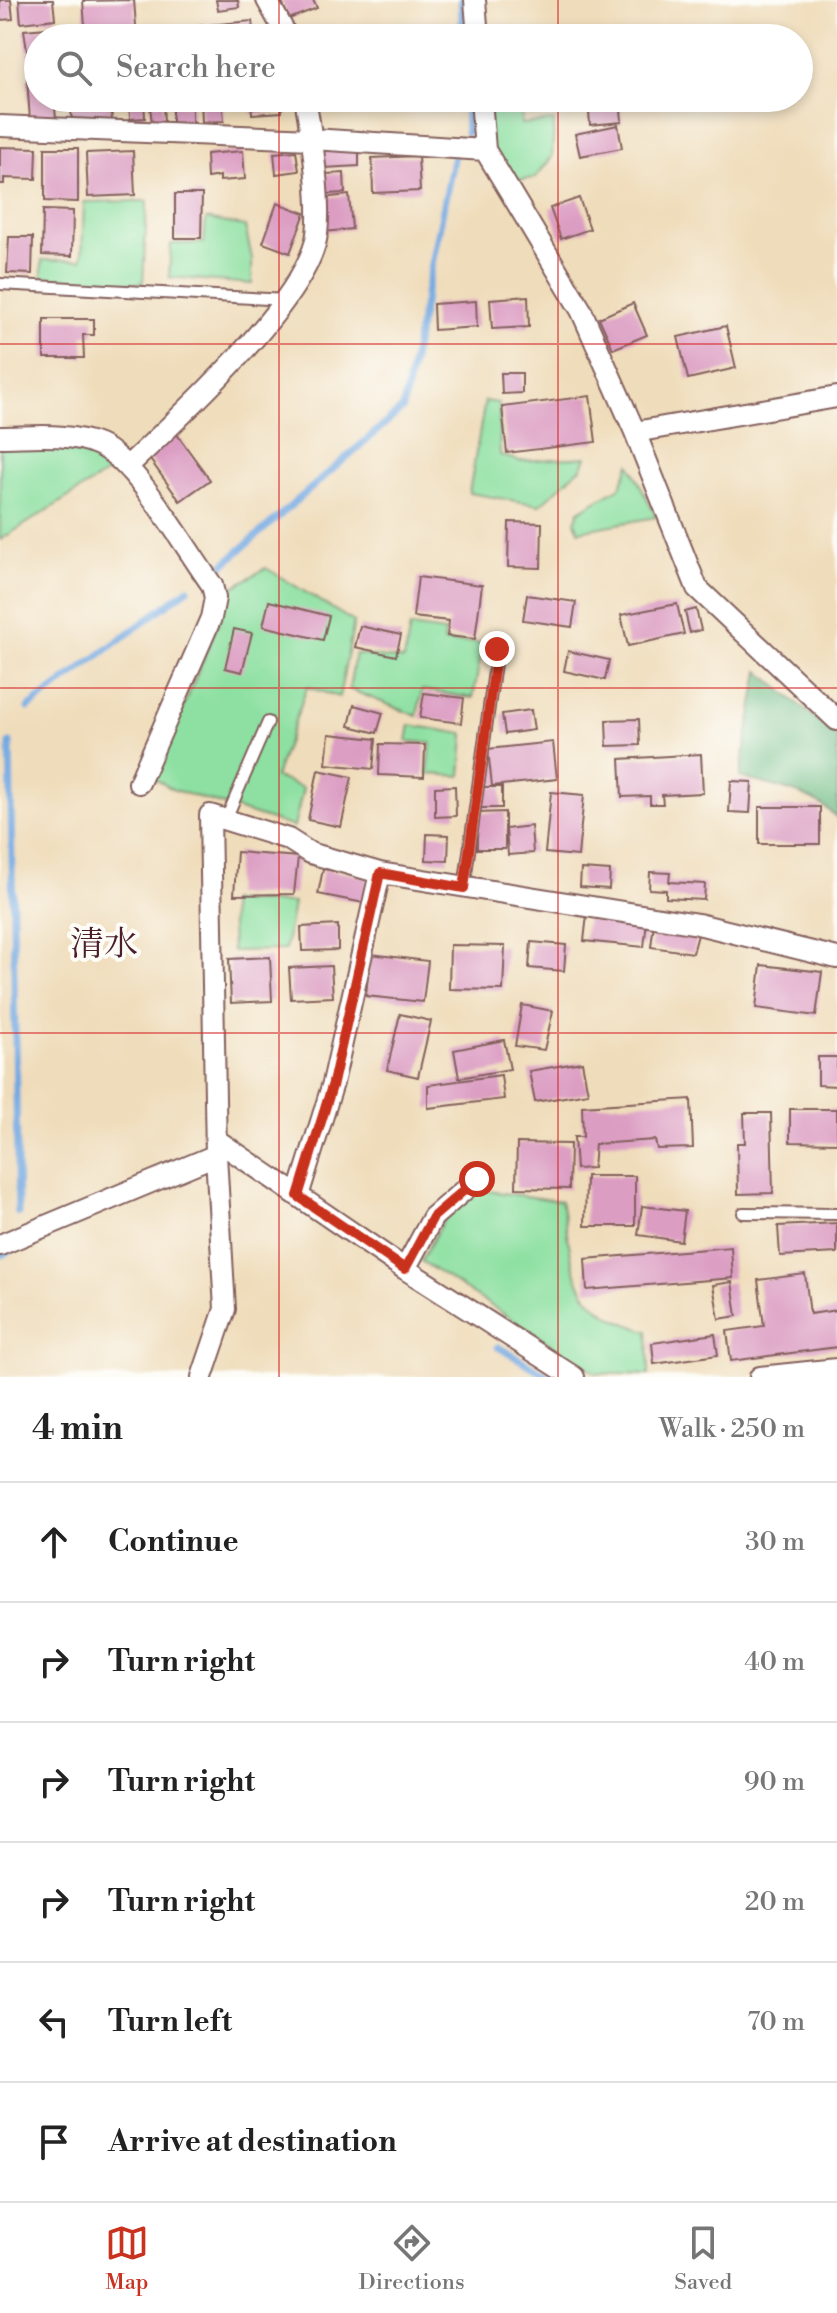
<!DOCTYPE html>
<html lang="en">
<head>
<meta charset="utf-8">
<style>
  body { margin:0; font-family:"Libre Bodoni","Noto Serif JP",serif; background:#f6f6f6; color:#222 }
  .stop { position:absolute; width:24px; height:24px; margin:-18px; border:6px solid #c8321e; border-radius:50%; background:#fff }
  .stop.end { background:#c8321e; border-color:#fff; box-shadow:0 2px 8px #0008 }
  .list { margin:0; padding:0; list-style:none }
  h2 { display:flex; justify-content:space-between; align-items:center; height:104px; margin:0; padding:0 32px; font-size:34px }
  h2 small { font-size:26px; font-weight:400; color:#767676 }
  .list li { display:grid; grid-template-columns:52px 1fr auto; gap:24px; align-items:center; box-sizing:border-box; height:120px; padding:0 32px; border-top:2px solid #e0e0e0 }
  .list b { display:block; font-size:30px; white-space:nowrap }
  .list em { font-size:26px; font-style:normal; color:#767676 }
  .icon { flex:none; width:44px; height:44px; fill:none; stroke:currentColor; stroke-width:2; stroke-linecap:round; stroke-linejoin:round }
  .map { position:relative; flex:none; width:837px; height:1377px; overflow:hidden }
  .search { position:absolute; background:#fff; box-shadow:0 4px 12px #0003; left:24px; right:24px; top:24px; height:88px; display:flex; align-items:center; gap:20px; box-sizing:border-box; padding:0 28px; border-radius:44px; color:#767676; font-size:30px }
  .sheet { height:824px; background:#fff }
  nav { display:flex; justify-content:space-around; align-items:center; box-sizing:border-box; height:112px; border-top:2px solid #e0e0e0; background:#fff; font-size:22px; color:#767676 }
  nav a { display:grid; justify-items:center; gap:4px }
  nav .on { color:#c8321e }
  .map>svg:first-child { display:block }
</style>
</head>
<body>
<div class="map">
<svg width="837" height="1377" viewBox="0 0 837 1377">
  <rect width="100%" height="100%" fill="#fdfcf7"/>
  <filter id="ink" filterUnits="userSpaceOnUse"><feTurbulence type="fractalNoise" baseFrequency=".0125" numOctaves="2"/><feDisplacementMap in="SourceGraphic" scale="16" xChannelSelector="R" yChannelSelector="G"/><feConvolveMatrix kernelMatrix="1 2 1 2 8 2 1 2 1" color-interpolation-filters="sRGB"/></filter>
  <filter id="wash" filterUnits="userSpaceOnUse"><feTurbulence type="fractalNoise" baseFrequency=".006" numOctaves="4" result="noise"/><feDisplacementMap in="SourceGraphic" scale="32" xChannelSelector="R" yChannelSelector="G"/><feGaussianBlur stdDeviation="1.8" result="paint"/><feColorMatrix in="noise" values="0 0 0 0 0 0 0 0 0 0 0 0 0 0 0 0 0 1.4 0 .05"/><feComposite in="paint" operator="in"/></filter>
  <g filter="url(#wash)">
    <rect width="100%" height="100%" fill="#efdcba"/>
    <path fill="#8de0a1" stroke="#6c8066" stroke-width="2" d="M487,98H503L506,112H522L521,124L554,121L552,157L535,178L511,181L489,148Z
      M147,201L143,284L42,277V260H82L84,202Z
      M206,219L245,226L252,259V284L169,277L171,244L204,243Z
      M485,401L499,403L500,455L519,461L586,457L582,467L540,505L469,493Z
      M60,442L97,450L118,466L0,540V443Z
      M630,464L656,517L579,531L575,522L579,511L620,487Z
      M266,568L354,622L339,697L307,687L275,777L303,788L294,827L172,789L154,778L222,614L220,595Z
      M410,627L445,632L444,642L483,643L473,698L422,690L417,716L349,689L355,654L404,660Z
      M410,725L464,734L461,776L428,774L431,743L407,741Z
      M230,901L293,903L285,950L232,951Z
      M481,1190L561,1201C576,1273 568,1308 648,1331L649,1375L596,1373L421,1261L444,1219Z"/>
    <path fill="#72be87" stroke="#5e6e59" stroke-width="2" d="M759,671L837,737V818C816,793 770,786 740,777Z"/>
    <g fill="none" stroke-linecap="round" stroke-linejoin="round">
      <path stroke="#73a9e1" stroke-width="7" d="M461,0L463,38
        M466,98L467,132
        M215,572L403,408L454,155
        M28,708L188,589
        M10,743L18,1213
        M0,1256L14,1248
        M498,1347L550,1377"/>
    </g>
    <g id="blocks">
      <path fill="#dc9dc3" d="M0,0H11L13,19L0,20Z
        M19,0H53L55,19L21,23Z
        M134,0L137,38H86L83,1Z
        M216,0H238L239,7L218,10Z
        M281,0H313L317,8L289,19Z
        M252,21L254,38H198L197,26Z
        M58,27L59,38H38V49L27,51L24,30Z
        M28,52H38V72L30,73Z
        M38,78V98H54L56,119L30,120L27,79Z
        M144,98L145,118L130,119L129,100Z
        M201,98H222L224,121L202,122Z
        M251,98H281L282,112L252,114Z
        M504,98H561V100L525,110L524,105L506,108Z
        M588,98H620L622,122L590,125Z
        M111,103L112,121L72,124L71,106Z
        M163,103L164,123L152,124L150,105Z
        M172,105H192V128L172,129Z
        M618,125L622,148L580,156L575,134Z
        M0,147L37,148L36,179L4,178V184H0Z
        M45,148H78V202L45,201Z
        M359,148V166L324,168V150Z
        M133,151L135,195L88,197L86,153Z
        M243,151L245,179L220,181V176L207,178L206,154Z
        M296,151L299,171L276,174L274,153Z
        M418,156L420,191L373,193L372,158Z
        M344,173L345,193L327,194L326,174Z
        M175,194H202L201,238H175Z
        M349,195L352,229L324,232L321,198Z
        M579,198L590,229L561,239L550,208Z
        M277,203L305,213L290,253L263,243Z
        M43,210L73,211L72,256L42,255Z
        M9,237H33L32,274L7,273Z
        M528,296L529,327L492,329L490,299Z
        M476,301L477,327L434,330L433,304Z
        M633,303L647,335L613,349L599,318Z
        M44,319H94V335H83L84,358H44Z
        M726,326L736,368L688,379L678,337Z
        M501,373H522V393L502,394Z
        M590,396L596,442L507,453L502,407Z
        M176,433L210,480L180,501L146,454Z
        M509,522L542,523L541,568L508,567Z
        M418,577L482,585L475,639L447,636L449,621L413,617Z
        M527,595L576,602L572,627L523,620Z
        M269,601L329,616L323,640L263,626Z
        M677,604L684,634L628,646L621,615Z
        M696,609L701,630L690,633L685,612Z
        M360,626L401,635L396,656L355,647Z
        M234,629L252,633L242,672L225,668Z
        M568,651L609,660L605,680L564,671Z
        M424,693L464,698L461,723L420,718Z
        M354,705L383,713L377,733L349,726Z
        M531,710L534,730L505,734L502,714Z
        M639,719L640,745L607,746L606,720Z
        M329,734L376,739L373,769L326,764Z
        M553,742L557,779L492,786L488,749Z
        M380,744L425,745L424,777L379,775Z
        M701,754L703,793L662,795L663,804H650V796L622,797L620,759Z
        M318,770L352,777L341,827L308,820Z
        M731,781L752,782L750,813L729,812Z
        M455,786L456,816L435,817V787Z
        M481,787H502V808H481Z
        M551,792L584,795L578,856L545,853Z
        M759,807H820V844H759Z
        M505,812V849H477V813Z
        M531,826L533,853L508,855L506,829Z
        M427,834L449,835L448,861L426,860Z
        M237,852L298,857L294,894L234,895Z
        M323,869L368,877L364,903L318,894Z
        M581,869L610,871L609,889L580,887Z
        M650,872L670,873L669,882L705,884L704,900L666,898V890L649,889Z
        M587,915L647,921L644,947L584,941Z
        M654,923L699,931L693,953L651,947Z
        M338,925V950L302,951L301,927Z
        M531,942L566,945L564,971L529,968Z
        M450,945L505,946L503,990L449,989Z
        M370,954L428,961L423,1002L366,996Z
        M270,957L272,1001L231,1003L229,959Z
        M761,965L822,972L816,1016L756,1008Z
        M331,966L333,997L291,999L289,968Z
        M522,1005L553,1011L544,1050L515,1046Z
        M400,1014L431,1021L418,1077L387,1070Z
        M504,1040L510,1069L459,1078L454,1050Z
        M818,1057H837V1086L818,1085Z
        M582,1062L588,1093L535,1102L529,1071Z
        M501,1075L504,1099L428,1108V1085Z
        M691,1099L693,1148L657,1149L655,1140L595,1144L593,1168L576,1169L574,1137H583L582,1106Z
        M790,1109H837V1143L790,1142Z
        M744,1113H771L773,1193L738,1194L737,1143H745Z
        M517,1143L570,1144L569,1189L516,1188Z
        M586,1176H635V1226H585Z
        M642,1206L685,1211L681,1241L638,1235Z
        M837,1223V1253L780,1256L778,1226Z
        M731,1247L733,1278L587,1290L585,1259Z
        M805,1274L810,1314L837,1310V1347L731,1361L727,1331L764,1326L758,1280Z
        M732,1282L737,1316L719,1319L713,1285Z
        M715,1334L718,1355L654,1364L652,1343Z"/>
    </g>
  </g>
  <g filter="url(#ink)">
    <use href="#blocks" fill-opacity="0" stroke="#84615d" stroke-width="2"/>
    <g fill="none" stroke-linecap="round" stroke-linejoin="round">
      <defs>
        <path id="service" d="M0,284L286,300
          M226,819L268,722
          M464,888L497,649
          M743,1213L837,1214"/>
        <path id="minor" d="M267,0L288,38
          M475,0L478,38
          M481,98L485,150L581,310L635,432L697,588L837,720
          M0,126L312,139L485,150
          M635,432L837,397
          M0,437C31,437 70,432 99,445C136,461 187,551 212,585L215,598L211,618L139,783
          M128,466C180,417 296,310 315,244C324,213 311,131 305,98
          M218,1141L405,1269L574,1377
          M298,1196L333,1083L380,873
          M0,1245L216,1155
          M405,1269L433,1217L477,1179
          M202,1377L225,1309L216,1155L210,815L288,839L310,853L380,873L698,924L837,958
          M760,1377L837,1369"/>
      </defs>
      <use href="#service" stroke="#84615d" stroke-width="14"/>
      <use href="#minor" stroke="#84615d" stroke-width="24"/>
      <use href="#service" stroke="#fff" stroke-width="10"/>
      <use href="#minor" stroke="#fff" stroke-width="20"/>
    </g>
  </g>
  <g fill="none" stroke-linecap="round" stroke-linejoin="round" filter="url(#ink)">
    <path stroke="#c8321e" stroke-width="10" d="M477,1179L433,1217L405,1269L298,1196L333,1083L380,873L464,888L497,649"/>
  </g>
  <path fill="none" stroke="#d62828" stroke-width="2" stroke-opacity="0.55" d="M279,0V38M558,0V38M279,98V1377M558,98V1377M0,344H837M0,688H837M0,1033H837"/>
  <g text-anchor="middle" stroke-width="8" stroke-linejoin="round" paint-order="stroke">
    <g font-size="34" fill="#4a1f2b" stroke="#fdfcf7">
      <text x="104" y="955">清水</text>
    </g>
  </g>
</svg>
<div class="stop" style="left:477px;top:1179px"></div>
<div class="stop end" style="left:497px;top:649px"></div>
<div class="search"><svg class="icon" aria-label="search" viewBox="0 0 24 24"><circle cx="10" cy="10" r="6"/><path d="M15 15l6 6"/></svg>Search here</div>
</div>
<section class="sheet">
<h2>4 min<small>Walk · 250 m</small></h2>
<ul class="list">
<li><svg class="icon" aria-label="ahead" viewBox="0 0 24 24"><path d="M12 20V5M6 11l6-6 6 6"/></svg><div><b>Continue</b></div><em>30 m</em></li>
<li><svg class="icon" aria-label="right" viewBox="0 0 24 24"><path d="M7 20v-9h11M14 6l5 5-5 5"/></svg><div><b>Turn right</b></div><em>40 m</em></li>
<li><svg class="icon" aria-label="right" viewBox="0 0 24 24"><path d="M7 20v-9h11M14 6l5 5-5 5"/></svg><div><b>Turn right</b></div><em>90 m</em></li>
<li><svg class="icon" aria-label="right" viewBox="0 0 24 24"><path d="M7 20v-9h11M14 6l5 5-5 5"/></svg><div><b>Turn right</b></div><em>20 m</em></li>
<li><svg class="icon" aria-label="left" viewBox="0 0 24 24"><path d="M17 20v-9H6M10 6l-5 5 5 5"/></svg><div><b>Turn left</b></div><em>70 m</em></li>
<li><svg class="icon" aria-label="arrive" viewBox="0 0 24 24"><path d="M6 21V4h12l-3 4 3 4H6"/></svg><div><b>Arrive at destination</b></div></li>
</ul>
</section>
<nav>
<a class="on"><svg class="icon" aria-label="map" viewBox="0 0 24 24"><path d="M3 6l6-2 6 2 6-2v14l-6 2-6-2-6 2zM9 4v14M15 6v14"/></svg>Map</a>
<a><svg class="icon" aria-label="directions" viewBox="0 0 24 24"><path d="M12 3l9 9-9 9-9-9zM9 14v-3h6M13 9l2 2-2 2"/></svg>Directions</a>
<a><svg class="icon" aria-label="saved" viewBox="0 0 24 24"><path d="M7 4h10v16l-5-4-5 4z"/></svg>Saved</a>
</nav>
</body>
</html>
